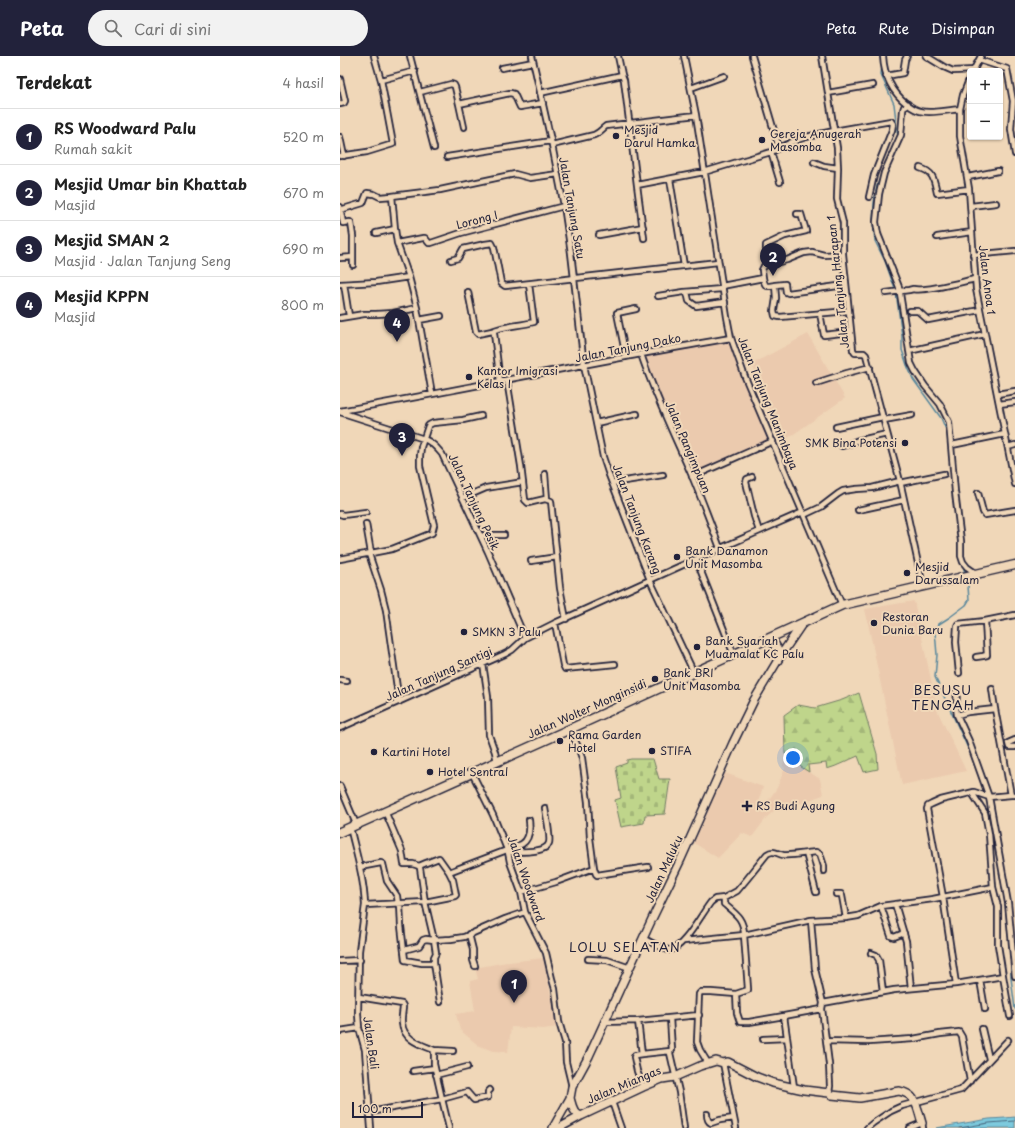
<!DOCTYPE html>
<html lang="id">
<head>
<meta charset="utf-8">
<style>
  body { margin:0; font-family:"Playpen Sans",sans-serif; background:#f2f2f2; color:#222 }
  .controls { position:absolute; right:12px; top:12px; display:grid; overflow:hidden; border-radius:4px; box-shadow:0 1px 3px #0004 }
  .controls button { width:36px; height:36px; display:grid; place-items:center; padding:0; border:0; border-bottom:1px solid #e0e0e0; background:#fff; color:#222; font:20px sans-serif }
  .scale { position:absolute; left:12px; bottom:10px; width:71px; box-sizing:border-box; padding-left:4px; border:2px solid #22223b; border-top:0; font-size:11px; line-height:14px; white-space:nowrap; color:#22223b; -webkit-text-stroke:3px #f0d7b8; paint-order:stroke }
  .you { position:absolute; left:453px; top:702px; width:14px; height:14px; margin:-10px; border:3px solid #fff; border-radius:50%; background:#1a73e8; box-shadow:0 0 0 6px #1a73e833 }
  .badge { display:grid; place-items:center; width:26px; height:26px; border-radius:50%; background:#22223b; color:#fff; font-size:13px; font-weight:700 }
  .pin { position:absolute; translate:-50% -33px; filter:drop-shadow(0 1px 2px #0008) }
  .pin::after { content:''; position:absolute; top:21px; width:14px; height:12px; background:inherit; clip-path:polygon(0 0,100% 0,50% 100%) }
  .list { margin:0; padding:0; list-style:none }
  h2 { display:flex; justify-content:space-between; align-items:center; height:52px; margin:0; padding:0 16px; font-size:17px }
  h2 small { font-size:13px; font-weight:400; color:#767676 }
  .list li { display:grid; grid-template-columns:26px 1fr auto; gap:12px; align-items:center; box-sizing:border-box; height:56px; padding:0 16px; border-top:1px solid #e0e0e0 }
  .list b { display:block; font-size:15px; white-space:nowrap }
  .list p { margin:0; font-size:13px; white-space:nowrap; color:#767676 }
  .list em { font-size:13px; font-style:normal; color:#767676 }
  .icon { flex:none; width:22px; height:22px; fill:none; stroke:currentColor; stroke-width:2; stroke-linecap:round; stroke-linejoin:round }
  .map { position:relative; flex:none; width:675px; height:1072px; overflow:hidden }
  header { display:flex; align-items:center; gap:24px; box-sizing:border-box; height:56px; padding:0 20px; background:#22223b; color:#fff }
  header strong { font-size:19px }
  nav { display:flex; gap:22px; margin-inline-start:auto; font-size:14px }
  .search { width:280px; height:36px; background:#f2f2f2; display:flex; align-items:center; gap:10px; box-sizing:border-box; padding:0 14px; border-radius:22px; color:#767676; font-size:15px }
  main { display:flex }
  aside { flex:1; background:#fff }
  .map>svg:first-child { display:block }
</style>
</head>
<body>
<header>
<strong>Peta</strong>
<div class="search"><svg class="icon" aria-label="search" viewBox="0 0 24 24"><circle cx="10" cy="10" r="6"/><path d="M15 15l6 6"/></svg>Cari di sini</div>
<nav><a>Peta</a><a>Rute</a><a>Disimpan</a></nav>
</header>
<main>
<aside>
<h2>Terdekat<small>4 hasil</small></h2>
<ul class="list">
<li><span class="badge">1</span><div><b>RS Woodward Palu</b><p>Rumah sakit</p></div><em>520 m</em></li>
<li><span class="badge">2</span><div><b>Mesjid Umar bin Khattab</b><p>Masjid</p></div><em>670 m</em></li>
<li><span class="badge">3</span><div><b>Mesjid SMAN 2</b><p>Masjid · Jalan Tanjung Seng</p></div><em>690 m</em></li>
<li><span class="badge">4</span><div><b>Mesjid KPPN</b><p>Masjid</p></div><em>800 m</em></li>
</ul>
</aside>
<div class="map">
<svg width="675" height="1072" viewBox="0 0 675 1072">
  <defs>
    <pattern id="forest-firs" width="22" height="20" patternUnits="userSpaceOnUse"><rect width="22" height="20" fill="#bfd58b"/><path d="M5 1l3.5 6h-7zM16 11l3.5 6h-7z" fill="#a4b779"/></pattern>
    <pattern id="cemetery-stones" width="16" height="16" patternUnits="userSpaceOnUse"><rect width="16" height="16" fill="#bfd58b"/><path d="M2 7V4a2 2 0 0 1 4 0v3zM10 15v-3a2 2 0 0 1 4 0v3z" fill="#a4b779"/></pattern>
  </defs>
  <rect width="100%" height="100%" fill="#f0d7b8"/>
  <filter id="ink" filterUnits="userSpaceOnUse"><feTurbulence type="fractalNoise" baseFrequency=".025" numOctaves="2"/><feDisplacementMap in="SourceGraphic" scale="8" xChannelSelector="R" yChannelSelector="G"/><feConvolveMatrix kernelMatrix="1 2 1 2 8 2 1 2 1" color-interpolation-filters="sRGB"/></filter>
  <g filter="url(#ink)">
    <path fill="#ebcaae" d="M468,278L505,342L441,387L412,308Z
      M390,285L403,322L431,383L355,416L335,375L312,321L305,299Z
      M574,545L598,656L626,715L562,729L525,553Z
      M445,698L453,701L461,711L480,723L483,739L461,747L445,749L436,753L427,761L412,781L402,777L378,802L354,787L385,717L423,731L418,746L425,749L437,732L445,712L443,710Z
      M203,902L218,971L203,973L171,971L168,996L154,995L139,990L120,974L116,958L135,955L130,925L138,923L135,912L161,907Z"/>
    <path fill="url(#forest-firs)" stroke="#707c63" d="M519,637L537,698L538,713L524,716L518,700C508,704 498,710 487,713L486,707L468,709L469,716L461,711L453,701L445,698L444,659L458,649L475,652L502,644Z"/>
    <path fill="url(#cemetery-stones)" stroke="#707c63" d="M291,703H313L319,723H330L325,758L305,759L304,767L281,771L275,744L281,742L276,711L287,707V704Z"/>
    <path fill="#7dcadd" stroke="#59879c" d="M675,1061V1072H596L649,1063L665,1062Z"/>
    <g fill="none" stroke-linecap="round" stroke-linejoin="round">
      <path stroke="#46657c" stroke-width="1" d="M619,1072L649,1067L675,1065"/>
      <path stroke="#59879c" stroke-width="1.5" d="M542,8L541,19L554,48L558,81
        M553,92L545,108L537,130L534,147L533,167L535,185L545,205L556,236L562,280V294L567,309L573,323L601,362L607,376L608,383
        M610,403L612,434L618,479
        M623,508L625,518
        M627,524L628,530L629,544L626,549L610,561L599,568L595,575L597,599L595,621L632,701
        M671,904V922L675,953"/>
      <defs>
        <path id="street" d="M70,0L94,92
          M192,0L212,89L224,150L231,197L244,309L263,401L269,419L310,524L354,617
          M278,0L282,19
          M344,0L356,59L387,261L391,282L405,321L502,549
          M412,0L439,92
          M482,0L497,92L498,112L497,143L503,167V198L513,294L515,297H524L526,299L560,425L583,530
          M543,0C544,19 552,36 567,48C571,51 575,54 580,55C590,58 609,54 620,53
          M586,0L604,11L613,15L634,14
          M639,4L667,13L673,45L671,73L675,98
          M162,12L193,6
          M633,15L641,0
          M546,20L563,17L565,4L567,0
          M630,21L623,39L620,53V80L629,133L636,233L675,428
          M0,23L5,45L4,47L0,48
          M41,24L75,15
          M351,32L384,20
          M80,36L111,28L114,29L115,31L119,48L170,37L174,38L180,51L203,47
          M200,37L282,19L284,24L297,129L364,116L431,96L454,85L466,81L494,75L551,65L553,68L552,74L534,119L529,141
          M488,37L533,29
          M119,48L124,71
          M568,48L564,51L563,54L561,79L544,117L539,138L536,166L538,178L559,231L571,307L575,315L585,330L600,348L609,366L615,436L621,485V500L623,506L627,511L637,518
          M0,81L4,100
          M212,89L254,79C259,77 262,73 266,70L356,59
          M431,96L440,126
          M0,100L27,96L53,88L41,24L34,0
          M107,101L211,85
          M474,106L484,110L498,112
          M580,112C594,116 594,124 597,137L629,133
          M628,121L658,115
          M330,123L344,210
          M297,129L304,182
          M631,150L656,147
          M0,151L3,167L10,166L11,167L13,180V209
          M0,154L23,147L27,137L34,138L40,141L52,140
          M36,177L55,173
          M259,179L303,171
          M597,181L632,176
          M57,187L83,182H85L89,187H91L121,177L224,150
          M633,199L675,195
          M0,202L13,201
          M111,204L118,202L123,193L145,188L152,187L154,191L161,227L165,230L378,206
          M435,208L426,193V189L445,180L466,175L461,158H457
          M423,222C425,231 426,231 435,229
          M0,228L36,226L69,221
          M4,228L9,260
          M505,229L448,237L446,236L445,228L435,229L436,242L434,255L435,260L440,261L508,255
          M382,230L423,222L422,214L424,210L447,204L464,197L472,196L484,199L503,198
          M128,236L136,276L138,278L152,275L154,277L160,326
          M347,236L349,245L356,250L385,246
          M546,237L569,234L573,233C585,236 621,226 635,223
          M318,240L344,236L382,233
          M570,255H578L588,264L640,254
          M480,257L484,279L510,276
          M0,262L24,258H36L53,257L77,252
          M79,264L101,260
          M152,275C166,269 180,270 194,266L189,228
          M569,295L645,278
          M301,298C315,340 334,379 352,420C362,444 371,468 380,492
          M286,301L277,257L296,253
          M167,324L181,410L185,444L188,447L205,443L211,445L220,532L226,563
          M476,327L507,317L530,311
          M92,338L77,252L69,221L57,187L55,173L52,140L100,134L175,118L190,122L218,118
          M657,338L675,335
          M659,348L675,346
          M0,355C131,332 260,304 391,282
          M0,356L84,383C92,386 97,392 102,398L148,496L185,582
          M544,364L572,359
          M256,367L297,358
          M496,371L543,361
          M612,389L665,378
          M502,390L512,387L516,385L547,378
          M668,391L675,389
          M205,418L207,443
          M352,421L433,385
          M412,421L407,423L406,426L414,460L419,475
          M272,427L323,419
          M560,427L604,418
          M638,437L643,456L645,459L675,454
          M123,442L146,432L183,426
          M518,454L564,444
          M0,458L3,459L26,456
          M464,459L481,451L498,438L503,435L516,433L532,432L560,425
          M26,468L31,497
          M141,480L147,479H164
          M29,498L41,534L46,554L59,646
          M0,503L52,493L92,477L94,469L87,440L80,410V400L81,391L88,370L89,369L93,367L123,364L141,360
          M356,503L394,599
          M191,505L217,501
          M215,567L223,609L225,613L275,608
          M636,601L643,600L647,599L645,565
          M143,608L148,641L149,679L155,696L157,706
          M619,617L616,586L617,570L618,568L645,565L675,559
          M0,624L7,625
          M652,633L655,653L671,739H675
          M617,635L616,651L617,659L629,685L649,741L668,847L675,920
          M617,659L628,656L655,653
          M0,672L165,598L172,594L185,582L215,567L356,503L463,456
          M675,684L668,687L669,691H675
          M132,717L153,759L168,796L170,806L181,836L185,856L206,897L212,923L215,933L219,966L225,986L226,1006L232,1031
          M0,730L16,768
          M45,755L62,795L64,808H73L79,810L80,812L85,846L94,884L96,897L94,901V907L100,946
          M10,771C16,797 24,822 25,849L19,895L18,958L19,972L25,994L31,1072
          M168,796C177,795 206,798 209,787C211,781 206,759 205,752
          M466,797L476,836
          M79,810L86,807L99,802L109,816
          M20,811L41,807L43,808L47,825L57,840L58,848
          M254,812L256,818L257,819L308,811
          M181,836L216,826L254,812L250,782L248,746L242,702L238,691L230,673
          M496,838H501L502,840L506,862
          M384,842L397,835L407,823L427,798C433,794 436,797 443,799C452,800 466,797 476,796L480,798L484,810V815
          M60,848L61,870L65,904L82,907H94
          M555,848L566,885L571,932
          M25,849L85,846L115,840L116,839L113,824L109,816L167,794C172,790 177,791 182,788C190,783 190,772 189,764
          M541,850L551,880L554,881L564,877
          M471,864L475,913L483,947L482,953L489,1008L490,1030L489,1037
          M129,878L133,894V904L135,910
          M304,883C309,885 325,894 329,894C343,894 362,857 371,846L375,843L384,842V848C396,858 404,863 404,879L471,864L506,862L518,860L541,850L593,843L653,831L649,778L645,757L632,737
          M344,885L404,879L408,933V934L396,938
          M64,894L79,890L83,884L86,883L94,884L111,883L124,881L165,863L185,856
          M531,897L536,899L539,904L543,936
          M248,903L267,904L290,912
          M0,905L20,904
          M663,920L670,960
          M640,924L645,953
          M616,928L603,841L587,753L588,750L592,748L601,744L634,736L649,741L671,739
          M19,941L62,948L63,950C63,956 61,961 62,967C63,984 82,989 94,994V1008L102,1043L127,1036L133,1043L134,1044L148,1041V1036L150,1034
          M483,947L554,934L616,928L663,920L658,889V851L653,831
          M444,960L482,953
          M330,962L332,994L330,995V997L339,1036L344,1072
          M298,965L302,998L295,999L294,1001L297,1015L303,1031
          M264,966L298,965L359,959
          M642,973L649,1003
          M0,975L19,972
          M423,983L447,982
          M486,985L529,986L573,983L600,978L619,976L622,981L630,1025
          M94,994L113,995
          M302,998L330,995
          M368,1007L360,994L357,986L359,938L361,936H371L396,938L397,957L400,966H409L444,960L454,1031
          M383,1007L396,1072
          M73,1015L95,1012
          M96,1019L127,1011
          M272,1046L281,1072
          M30,1056L102,1043L109,1072
          M367,1058C367,1061 367,1065 371,1067L380,1064L394,1062
          M527,1072L533,1067L551,1055L562,1050L621,1034L668,984
          M570,1072L582,1067L583,1072"/>
        <path id="secondary" d="M230,1042C232,1049 233,1057 241,1060
          M213,1072L230,1042L232,1031L249,1000L312,863L341,803L393,687L414,644L441,599L462,568
          M219,1072L241,1060L303,1031L322,1023L335,1021L360,1010L376,1005L383,1007L388,1006L417,1021L433,1027L464,1034L489,1037L492,1039L520,1042L559,1035C577,1038 577,1052 582,1067"/>
        <path id="highway" d="M431,583L441,599
          M0,776L230,673L502,549L675,509"/>
      </defs>
      <use href="#street" stroke="#22223b" stroke-width="8"/>
      <use href="#secondary" stroke="#22223b" stroke-width="10"/>
      <use href="#highway" stroke="#22223b" stroke-width="11"/>
      <use href="#street" stroke="#f0d7b8" stroke-width="4.5"/>
      <use href="#secondary" stroke="#f0d7b8" stroke-width="7"/>
      <use href="#highway" stroke="#f0d7b8" stroke-width="8"/>
    </g>
  </g>
  <g fill="#22223b" stroke="#f0d7b8" stroke-width="1.5">
    <circle cx="276" cy="80" r="4"/>
    <circle cx="422" cy="84" r="4"/>
    <circle cx="129" cy="321" r="4"/>
    <circle cx="565" cy="387" r="4"/>
    <circle cx="337" cy="501" r="4"/>
    <circle cx="567" cy="517" r="4"/>
    <circle cx="534" cy="567" r="4"/>
    <circle cx="124" cy="576" r="4"/>
    <circle cx="357" cy="591" r="4"/>
    <circle cx="315" cy="623" r="4"/>
    <circle cx="220" cy="685" r="4"/>
    <circle cx="312" cy="695" r="4"/>
    <circle cx="34" cy="696" r="4"/>
    <circle cx="90" cy="716" r="4"/>
    <path d="M405 744h4v4h4v4h-4v4h-4v-4h-4v-4h4z"/>
  </g>
  <g text-anchor="middle" stroke-width="4" stroke-linejoin="round" paint-order="stroke">
    <g font-size="11" fill="#22223b" stroke="#f0d7b8" text-anchor="start">
      <text x="284" y="78">Mesjid<tspan x="284" dy="13">Darul Hamka</tspan></text>
      <text x="430" y="82">Gereja Anugerah<tspan x="430" dy="13">Masomba</tspan></text>
      <text x="137" y="319">Kantor Imigrasi<tspan x="137" dy="13">Kelas I</tspan></text>
      <text x="557" y="391" text-anchor="end">SMK Bina Potensi</text>
      <text x="345" y="499">Bank Danamon<tspan x="345" dy="13">Unit Masomba</tspan></text>
      <text x="575" y="515">Mesjid<tspan x="575" dy="13">Darussalam</tspan></text>
      <text x="542" y="565">Restoran<tspan x="542" dy="13">Dunia Baru</tspan></text>
      <text x="132" y="580">SMKN 3 Palu</text>
      <text x="365" y="589">Bank Syariah<tspan x="365" dy="13">Muamalat KC Palu</tspan></text>
      <text x="323" y="621">Bank BRI<tspan x="323" dy="13">Unit Masomba</tspan></text>
      <text x="228" y="683">Rama Garden<tspan x="228" dy="13">Hotel</tspan></text>
      <text x="320" y="699">STIFA</text>
      <text x="42" y="700">Kartini Hotel</text>
      <text x="98" y="720">Hotel Sentral</text>
      <text x="416" y="754">RS Budi Agung</text>
    </g>
    <g font-size="11" fill="#22223b" stroke="#f0d7b8">
      <text transform="translate(232 152) rotate(80)" y="4">Jalan Tanjung Satu</text>
      <text transform="translate(137 164) rotate(-15)" y="4">Lorong I</text>
      <text transform="translate(647 224) rotate(83)" y="4">Jalan Anoa 1</text>
      <text transform="translate(498 226) rotate(-96)" y="4">Jalan Tanjung Harapan 1</text>
      <text transform="translate(288 292) rotate(-11)" y="4">Jalan Tanjung Dako</text>
      <text transform="translate(428 347) rotate(68)" y="4">Jalan Tanjung Manimbaya</text>
      <text transform="translate(348 391) rotate(67)" y="4">Jalan Pangimpuan</text>
      <text transform="translate(134 446) rotate(65)" y="4">Jalan Tanjung Pesik</text>
      <text transform="translate(297 463) rotate(69)" y="4">Jalan Tanjung Karang</text>
      <text transform="translate(99 618) rotate(-24)" y="4">Jalan Tanjung Santigi</text>
      <text transform="translate(247 653) rotate(-24)" y="4">Jalan Wolter Monginsidi</text>
      <text transform="translate(324 813) rotate(-65)" y="4">Jalan Maluku</text>
      <text transform="translate(186 823) rotate(71)" y="4">Jalan Woodward</text>
      <text transform="translate(31 987) rotate(82)" y="4">Jalan Bali</text>
      <text transform="translate(284 1029) rotate(-23)" y="4">Jalan Miangas</text>
    </g>
    <g font-size="13" letter-spacing="1" fill="#22223b" stroke="#f0d7b8">
      <text x="603" y="639">BESUSU<tspan x="603" dy="15">TENGAH</tspan></text>
      <text x="285" y="896">LOLU SELATAN</text>
    </g>
  </g>
</svg>
<div class="controls">
<button>+</button>
<button>−</button>
</div>
<div class="scale">100 m</div>
<div class="you"></div>
<div class="pin badge" style="left:174px;top:947px">1</div>
<div class="pin badge" style="left:433px;top:220px">2</div>
<div class="pin badge" style="left:62px;top:400px">3</div>
<div class="pin badge" style="left:57px;top:286px">4</div>
</div>
</main>
</body>
</html>
